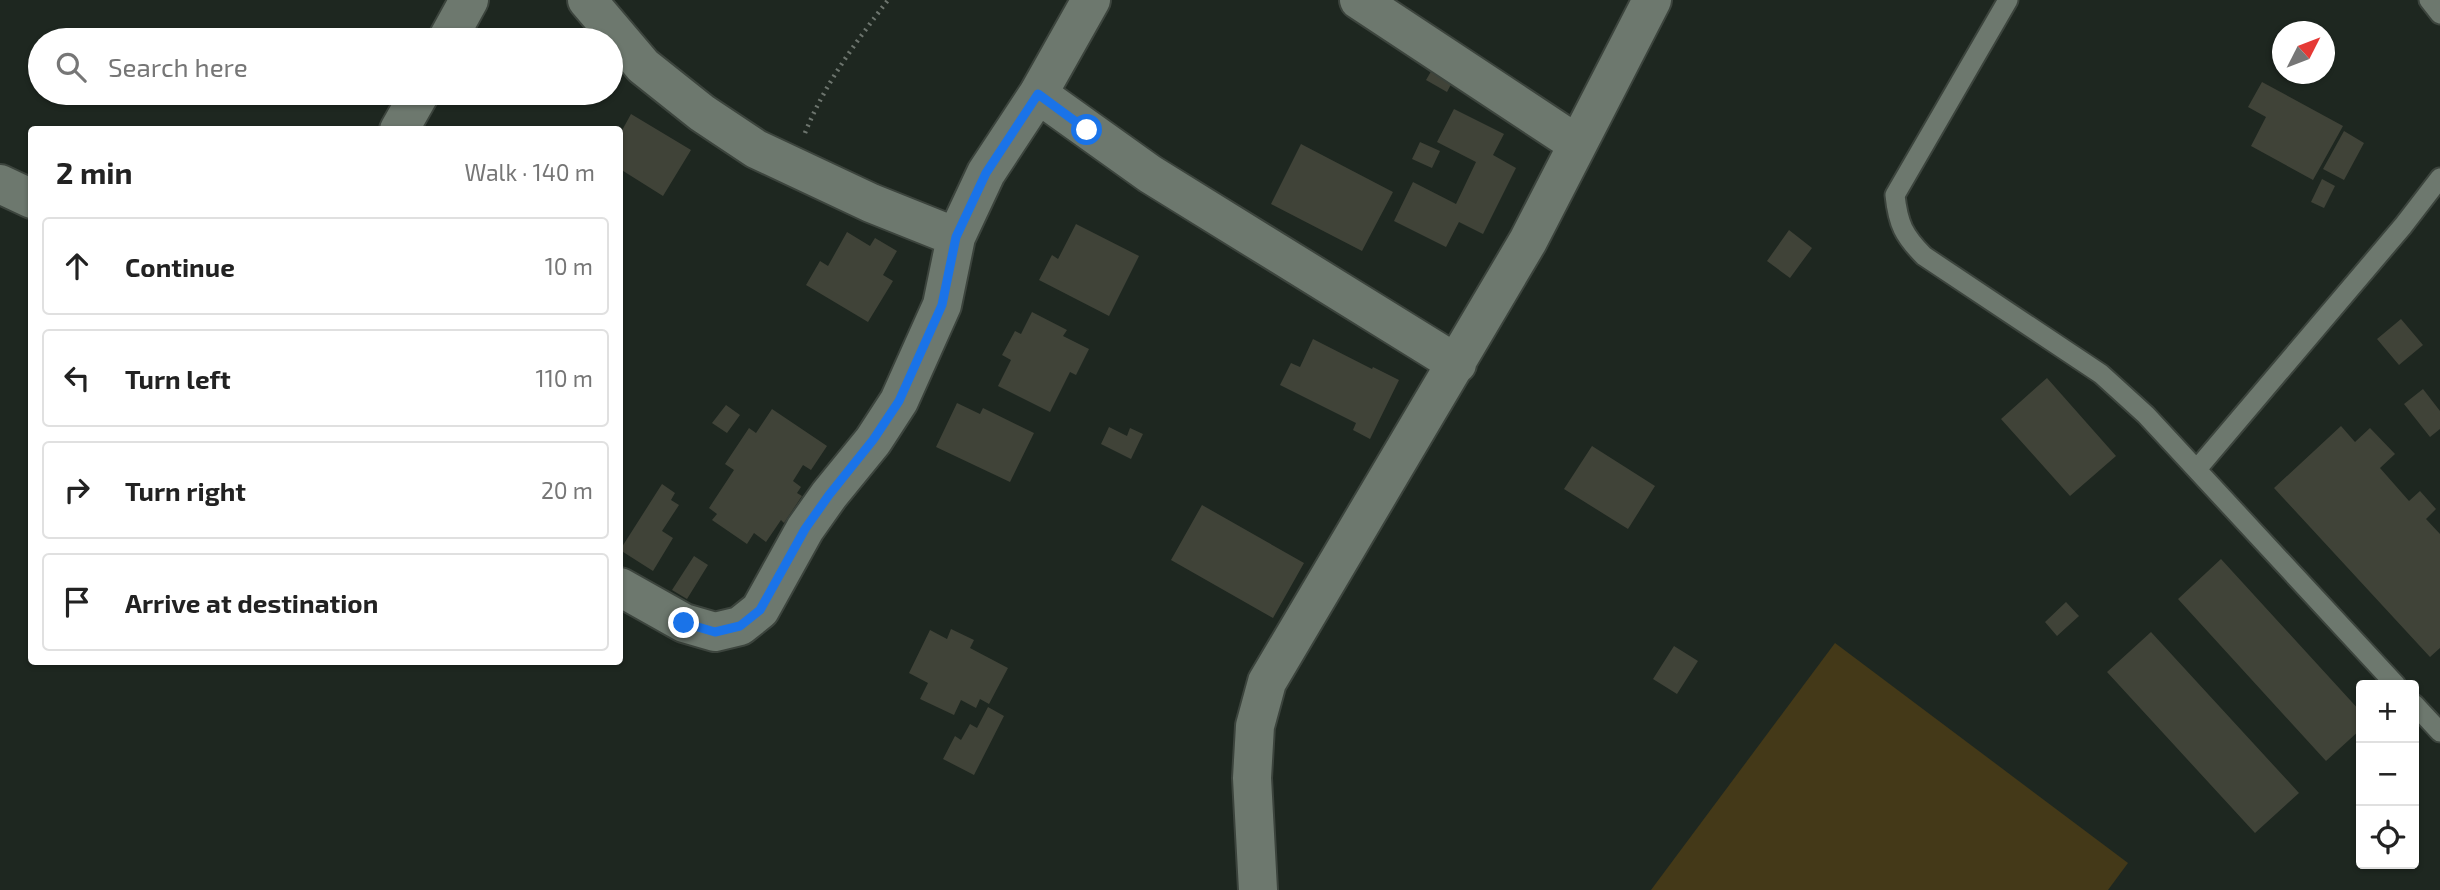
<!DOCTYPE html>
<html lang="en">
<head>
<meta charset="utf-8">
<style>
  body { margin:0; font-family:"Exo 2",sans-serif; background:#f2f2f2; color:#222 }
  .controls { position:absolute; right:21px; bottom:21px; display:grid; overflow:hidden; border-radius:7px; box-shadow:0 2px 5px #0004 }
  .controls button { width:63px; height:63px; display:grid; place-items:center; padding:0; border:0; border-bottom:2px solid #e0e0e0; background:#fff; color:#222; font:35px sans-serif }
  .compass { position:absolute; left:2272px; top:21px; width:63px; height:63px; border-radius:50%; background:#fff; box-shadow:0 2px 5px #0004; rotate:48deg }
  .stop { position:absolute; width:21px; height:21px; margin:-16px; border:5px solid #1a73e8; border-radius:50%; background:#fff }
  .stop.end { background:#1a73e8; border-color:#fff; box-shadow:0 2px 7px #0008 }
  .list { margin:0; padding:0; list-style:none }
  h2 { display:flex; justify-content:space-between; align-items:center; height:91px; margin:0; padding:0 28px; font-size:30px }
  h2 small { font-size:23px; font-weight:400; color:#767676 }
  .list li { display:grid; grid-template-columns:46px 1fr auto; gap:21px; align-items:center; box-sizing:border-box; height:98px; margin:0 14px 14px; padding:0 14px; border:2px solid #e0e0e0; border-radius:7px }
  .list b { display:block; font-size:26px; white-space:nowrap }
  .list em { font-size:23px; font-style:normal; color:#767676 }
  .icon { flex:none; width:38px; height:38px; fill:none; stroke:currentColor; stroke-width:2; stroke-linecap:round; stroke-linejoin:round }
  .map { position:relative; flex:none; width:2440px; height:890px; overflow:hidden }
  .search { position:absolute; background:#fff; box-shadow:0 2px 5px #0004; left:28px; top:28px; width:595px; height:77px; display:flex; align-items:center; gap:18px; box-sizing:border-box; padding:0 24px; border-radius:38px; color:#767676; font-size:26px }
  .panel { position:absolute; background:#fff; box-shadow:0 2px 5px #0004; left:28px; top:126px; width:595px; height:539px; border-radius:7px }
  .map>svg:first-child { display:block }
</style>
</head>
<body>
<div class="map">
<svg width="2440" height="890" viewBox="0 0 2440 890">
  <rect width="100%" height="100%" fill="#1e2720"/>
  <path fill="#443918" d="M1835,643L2128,863L2108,890H1651Z"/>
  <path fill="#404338" d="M1436,63L1456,75L1447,92L1426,80Z
    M2262,82L2343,126L2313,180L2251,146L2266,117L2248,107Z
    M1454,109L1504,134L1493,155L1516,168L1483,234L1459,222L1446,247L1394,221L1413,182L1456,204L1476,162L1437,142Z
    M631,114L691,150L663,196L620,169V134Z
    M2344,131L2364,143L2344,180L2323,169Z
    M1420,142L1440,151L1432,168L1412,159Z
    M1301,144L1393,192L1362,251L1271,204Z
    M2322,179L2335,186L2324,208L2311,202Z
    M1076,224L1139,256L1109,316L1039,280L1052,255L1058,259Z
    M1789,230L1812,248L1790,278L1767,261Z
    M847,232L870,246L875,238L897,251L883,275L893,281L868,322L806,285L820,261L828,266Z
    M1032,312L1067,330L1063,336L1089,349L1076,375L1070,372L1050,412L998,386L1011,360L1002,355L1015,331L1021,334Z
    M2401,319L2423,345L2399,365L2377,339Z
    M1313,339L1372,369L1373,367L1399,380L1370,439L1353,430L1356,423L1280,385L1291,363L1300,367Z
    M2047,378L2116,456L2070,496L2001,419Z
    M2423,389L2440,411V429L2430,437L2404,404Z
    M957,403L980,414L983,408L1034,433L1010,482L936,447Z
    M726,405L740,415L727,433L712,423Z
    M772,409L827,446L811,470L803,465L793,481L801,487L797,493L802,496L784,523L781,520L766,542L754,533L747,544L712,520L717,514L709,508L734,470L725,464L749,428L756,433Z
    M2341,426L2355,442L2370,428L2395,454L2380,468L2409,501L2420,491L2436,509L2426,519L2440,534V648L2430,657L2274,488Z
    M1109,427L1127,436L1130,428L1143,434L1131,459L1101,444Z
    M1592,446L1655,486L1628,529L1564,489Z
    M662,484L675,493L671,500L679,505L662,531L673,538L653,571L620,550Z
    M1202,505L1304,563L1273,618L1171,560Z
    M694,556L708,565L687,599L672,590Z
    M2221,559L2361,712V729L2326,761L2178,599Z
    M2066,602L2079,616L2057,636L2045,622Z
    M951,629L974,640L970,648L1008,668L989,704L980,699L976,708L961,700L954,715L920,699L928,683L909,673L930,630L947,639Z
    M2151,632L2299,793L2255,833L2107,672Z
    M1674,646L1698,661L1677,694L1653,679Z
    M988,707L1004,716L974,775L943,759L955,736L961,740L970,724L977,728Z"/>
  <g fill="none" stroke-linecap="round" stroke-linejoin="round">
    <defs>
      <path id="service" d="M2008,0L1895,195C1898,224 1904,236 1924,256L2101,374L2146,415L2396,685
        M2429,0L2440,14
        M2197,469L2403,226L2440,178
        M2414,704L2440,732"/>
      <path id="minor" d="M587,0L643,66L702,113L756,149L871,203L956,237
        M1359,0L1577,144
        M447,40L469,0
        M1038,94L1150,174L1457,364
        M399,130L420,93
        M0,184L32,199
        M620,587L684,623L715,632L740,626L760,610L805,529L829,495L873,441L899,401L942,305L956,237L986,173L1038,94L1091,0
        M1258,890L1252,778L1255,726L1267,682L1528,241L1652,0"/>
    </defs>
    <use href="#service" stroke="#3c443d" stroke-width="23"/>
    <use href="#minor" stroke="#3c443d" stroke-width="42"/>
    <path stroke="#6d756e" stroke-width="4.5" stroke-dasharray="2 5" stroke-linecap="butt" d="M805,133C825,83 856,42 888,0"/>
    <use href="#service" stroke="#6d786e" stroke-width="19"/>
    <use href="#minor" stroke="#6d786e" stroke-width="38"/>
  </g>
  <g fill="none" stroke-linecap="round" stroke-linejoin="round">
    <path stroke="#1a73e8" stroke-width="9" d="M684,623L715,632L740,626L760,610L805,529L829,495L873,440L899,401L942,305L956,237L986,173L1038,94L1087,130"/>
  </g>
</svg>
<div class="controls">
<button>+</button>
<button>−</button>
<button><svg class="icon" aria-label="locate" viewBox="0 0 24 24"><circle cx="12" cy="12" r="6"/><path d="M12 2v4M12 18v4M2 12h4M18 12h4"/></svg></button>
</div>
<svg class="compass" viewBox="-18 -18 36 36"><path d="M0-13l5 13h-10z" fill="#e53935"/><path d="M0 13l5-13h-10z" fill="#767676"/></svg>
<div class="stop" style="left:1087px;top:130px"></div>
<div class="stop end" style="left:684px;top:623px"></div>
<div class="search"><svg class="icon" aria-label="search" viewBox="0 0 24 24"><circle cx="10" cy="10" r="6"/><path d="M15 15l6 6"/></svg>Search here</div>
<section class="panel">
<h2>2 min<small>Walk · 140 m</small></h2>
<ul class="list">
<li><svg class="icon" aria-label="ahead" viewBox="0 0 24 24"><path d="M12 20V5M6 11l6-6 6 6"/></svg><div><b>Continue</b></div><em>10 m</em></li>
<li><svg class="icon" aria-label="left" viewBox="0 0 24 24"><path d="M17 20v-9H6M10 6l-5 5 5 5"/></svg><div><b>Turn left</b></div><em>110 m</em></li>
<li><svg class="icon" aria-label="right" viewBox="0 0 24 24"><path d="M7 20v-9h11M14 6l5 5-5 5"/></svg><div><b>Turn right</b></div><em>20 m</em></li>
<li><svg class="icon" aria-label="arrive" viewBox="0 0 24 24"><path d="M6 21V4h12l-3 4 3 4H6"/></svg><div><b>Arrive at destination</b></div></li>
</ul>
</section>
</div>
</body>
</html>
